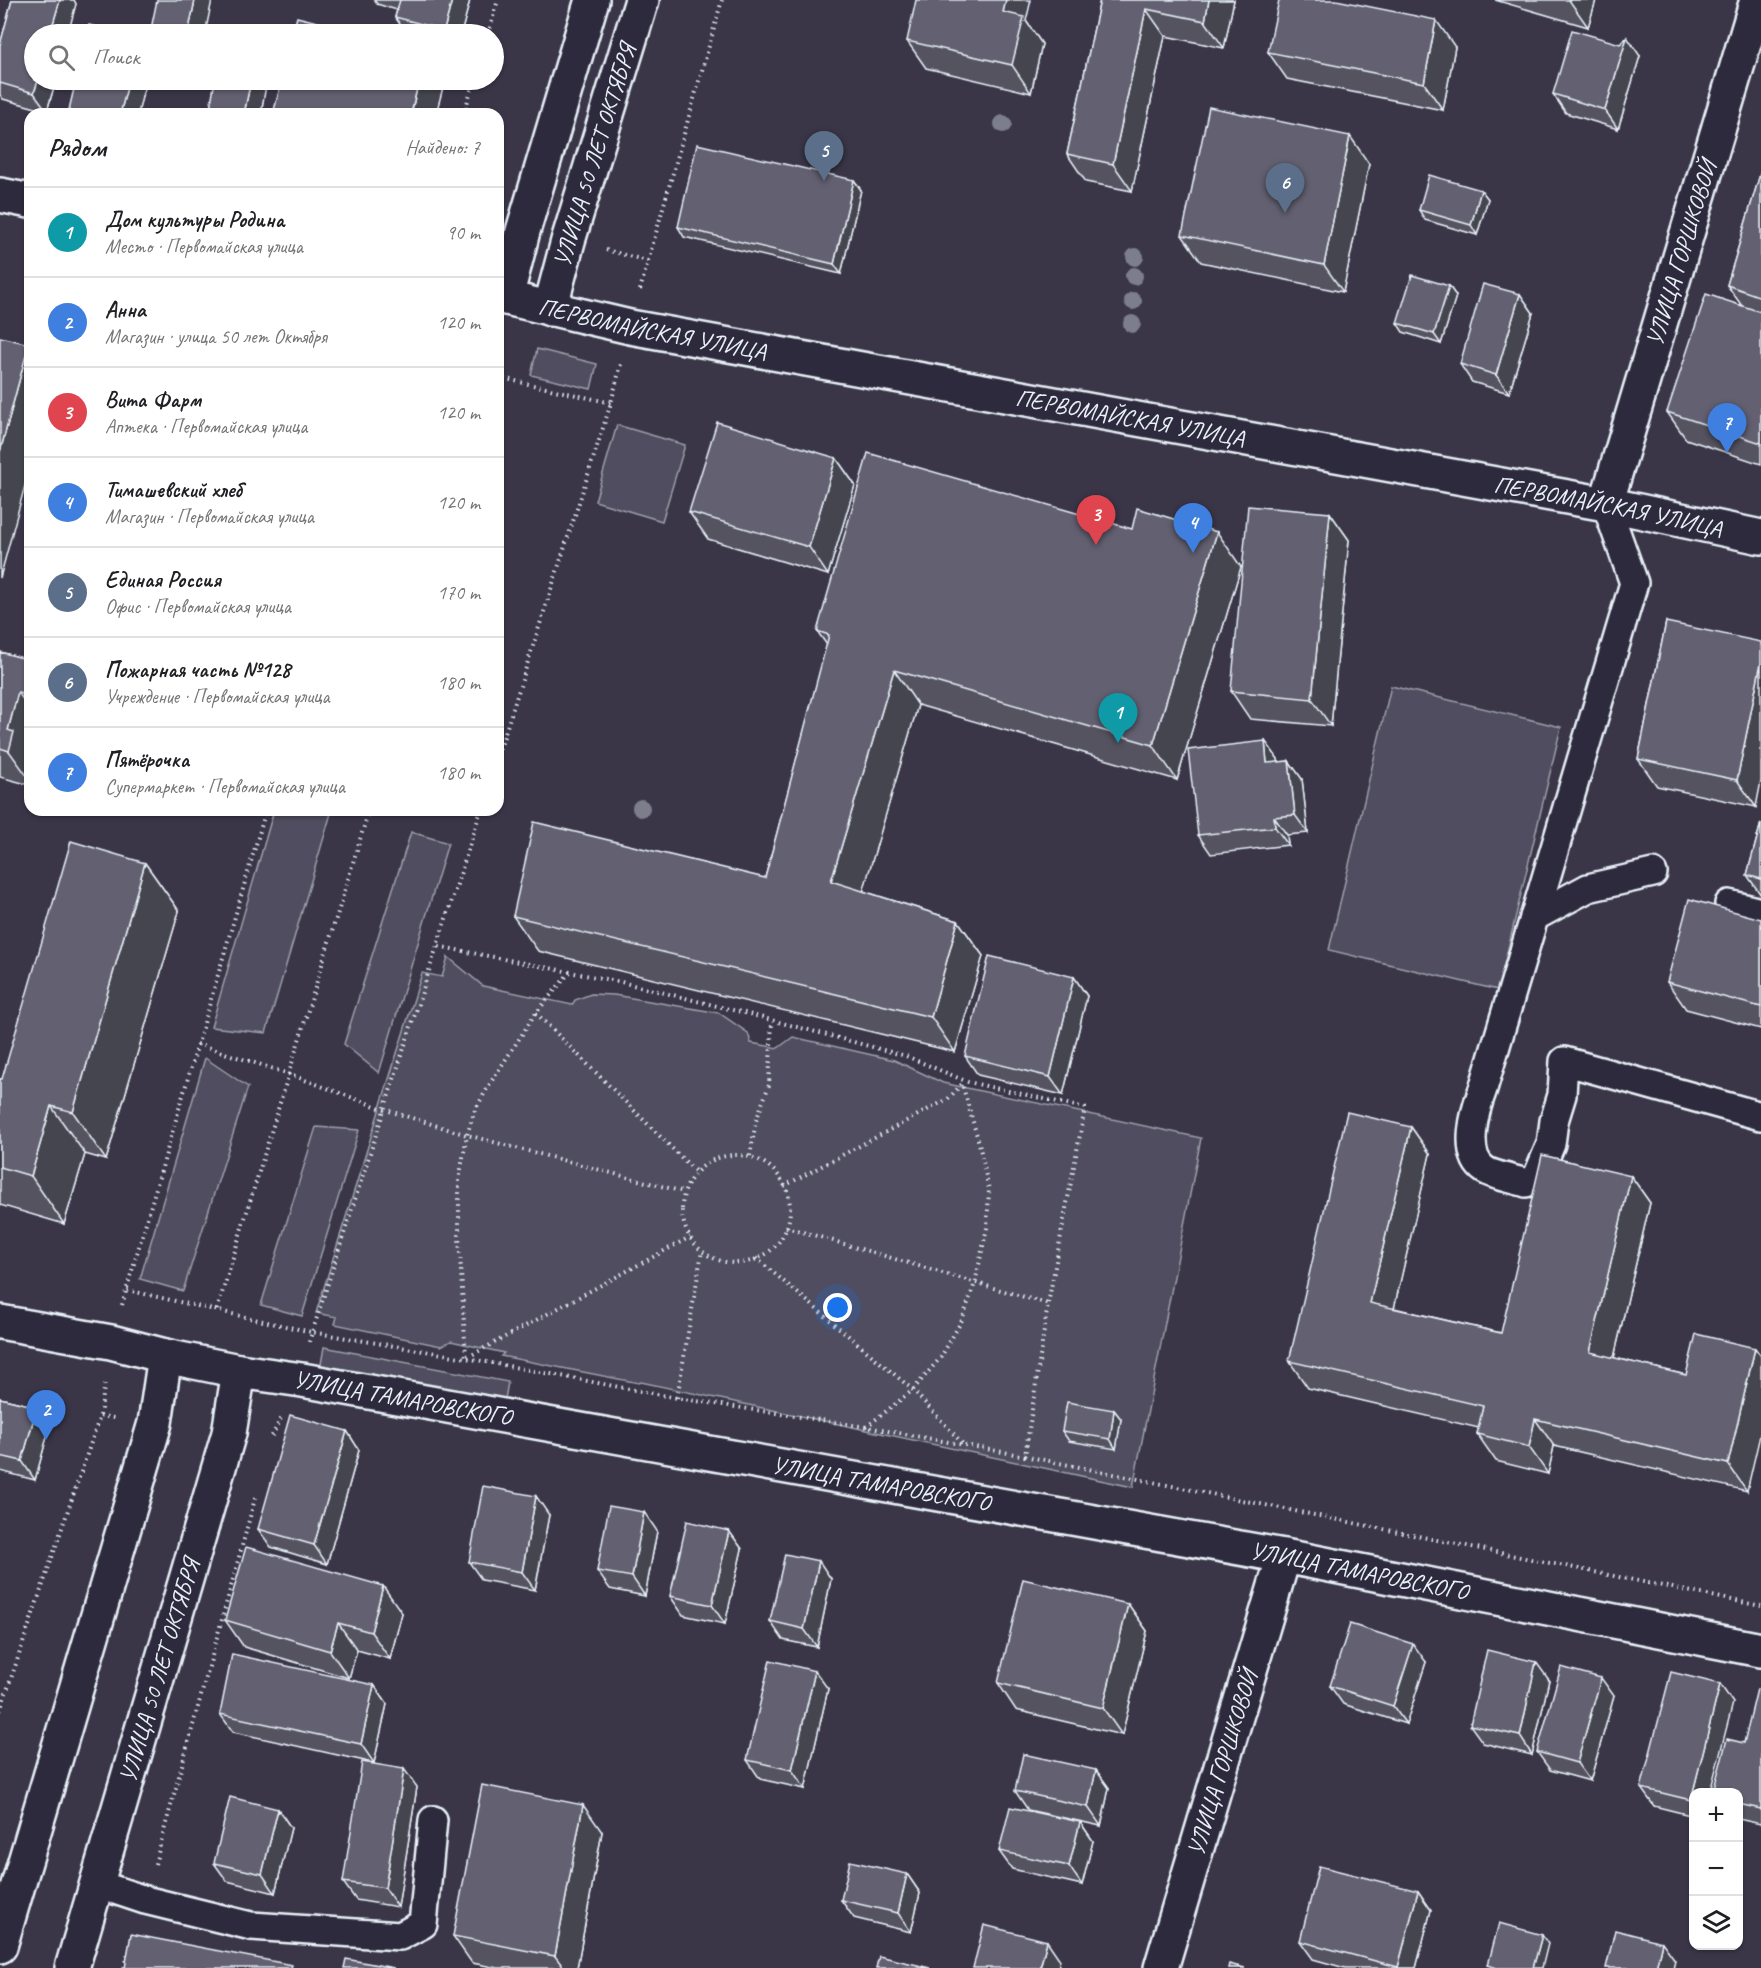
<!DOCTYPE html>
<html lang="ru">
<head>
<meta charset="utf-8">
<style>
  body { margin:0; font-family:Caveat,sans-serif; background:#f2f2f2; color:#202124 }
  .controls { position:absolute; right:18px; bottom:18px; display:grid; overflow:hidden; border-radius:12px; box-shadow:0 2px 4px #0004 }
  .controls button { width:54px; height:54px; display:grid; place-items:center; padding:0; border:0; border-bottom:2px solid #e0e0e0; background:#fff; color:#202124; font:30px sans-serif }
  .you { position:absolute; left:838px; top:1308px; width:21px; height:21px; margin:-15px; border:4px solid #fff; border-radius:50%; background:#1a73e8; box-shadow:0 0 0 9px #1a73e833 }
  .badge { display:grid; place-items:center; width:39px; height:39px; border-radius:50%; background:#7c3aed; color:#fff; font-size:20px; font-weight:700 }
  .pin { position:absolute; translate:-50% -50px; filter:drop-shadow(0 2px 3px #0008) }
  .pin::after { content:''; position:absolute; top:32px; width:21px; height:18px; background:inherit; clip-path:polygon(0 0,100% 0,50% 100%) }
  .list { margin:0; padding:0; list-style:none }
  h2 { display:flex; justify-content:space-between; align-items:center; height:78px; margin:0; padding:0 24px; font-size:26px }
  h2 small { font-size:20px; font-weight:400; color:#757577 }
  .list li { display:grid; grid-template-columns:39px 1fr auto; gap:18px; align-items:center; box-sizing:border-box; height:90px; padding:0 24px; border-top:2px solid #e0e0e0 }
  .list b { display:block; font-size:22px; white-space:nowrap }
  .list p { margin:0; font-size:20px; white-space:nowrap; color:#757577 }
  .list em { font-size:20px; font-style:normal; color:#757577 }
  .icon { flex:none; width:33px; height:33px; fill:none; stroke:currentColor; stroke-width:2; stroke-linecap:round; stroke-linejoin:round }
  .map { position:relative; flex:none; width:1761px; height:1968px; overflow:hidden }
  .search { position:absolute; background:#fff; box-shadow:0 2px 4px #0004; left:24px; top:24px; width:480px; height:66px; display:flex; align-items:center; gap:15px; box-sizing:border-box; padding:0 21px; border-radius:33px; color:#757577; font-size:22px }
  .panel { position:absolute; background:#fff; box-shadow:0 2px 4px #0004; left:24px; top:108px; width:480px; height:708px; border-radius:18px }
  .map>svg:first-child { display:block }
</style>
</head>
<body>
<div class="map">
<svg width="1761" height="1968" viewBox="0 0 1761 1968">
  <rect width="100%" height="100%" fill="#3a3648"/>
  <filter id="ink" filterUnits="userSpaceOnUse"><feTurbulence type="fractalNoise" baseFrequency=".0167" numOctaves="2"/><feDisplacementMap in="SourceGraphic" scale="12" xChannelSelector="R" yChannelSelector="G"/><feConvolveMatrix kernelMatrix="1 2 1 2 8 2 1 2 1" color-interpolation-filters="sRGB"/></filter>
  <g filter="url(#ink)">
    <path fill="#504e5f" stroke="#9ca0ac" stroke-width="1.5" d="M537,349L597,364L591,389L531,375Z
      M617,425L685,445L662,521L595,501Z
      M1391,686L1561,727L1498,990L1329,950Z
      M274,810H332L266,1033L211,1027Z
      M411,832L448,843L379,1073L344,1044Z
      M448,957L483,986L572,1005L575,1000L591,994L614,995L719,1013L748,1033L751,1043L778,1048L793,1037L894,1060L943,1083L1201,1138L1133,1487L641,1382L639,1383L501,1356L504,1353L451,1341L441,1346L335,1324L337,1317L316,1313L422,973L442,977Z
      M205,1058L248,1087L183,1291L140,1279Z
      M316,1127L359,1130L302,1316L261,1305Z
      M324,1347L508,1382L504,1405L320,1370Z"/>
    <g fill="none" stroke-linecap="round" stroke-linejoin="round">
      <defs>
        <path id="lane" d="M1606,504L1634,583L1483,1089C1475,1110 1462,1155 1485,1170C1494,1176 1515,1179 1526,1183L1537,1177L1551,1144L1554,1121L1562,1095L1564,1061L1761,1116
          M1729,904L1761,912
          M1534,917L1588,888L1653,873
          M97,1884L145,1900L251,1926L400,1936L423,1924L433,1820"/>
        <g id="street">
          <path d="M0,195L30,201"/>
          <path id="s1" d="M498,296L630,327L1606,504L1761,537"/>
          <path d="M506,298L523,231L592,0"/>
          <path id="s2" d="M550,309L568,241L642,0"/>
          <path id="s3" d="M1606,504L1757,0"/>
          <path id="s4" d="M0,1322L111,1342L165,1356L239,1371L302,1380L1284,1556L1761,1650"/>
          <path d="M0,1946L155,1423L165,1356"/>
          <path id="s5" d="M72,1968L229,1433L239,1371"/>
          <path id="s6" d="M1161,1968L1284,1556"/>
        </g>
      </defs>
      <use href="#lane" stroke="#e8f1f8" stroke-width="32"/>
      <use href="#street" stroke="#e8f1f8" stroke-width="38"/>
      <path stroke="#e8f1f8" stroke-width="4" stroke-dasharray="1.5 4.5" stroke-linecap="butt" d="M488,34L498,0
        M464,114L474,80
        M606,250L648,261L640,290
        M648,261L722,0
        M498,377L611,403
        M498,755L611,403L621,364
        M570,972L536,1013L491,1082L475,1110L467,1135L459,1180V1237L466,1358L690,1237
        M536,1013L696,1172
        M197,1044L289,1074L383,1109L467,1135L684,1192
        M682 1209a54 54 0 1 1 108 0a54 54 0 1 1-108 0Z
        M750,1156L756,1121L769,1085L772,1021
        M784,1186L948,1099L962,1084
        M786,1227L1048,1304
        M756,1258L913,1390L963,1444
        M127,1290L311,1332L466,1358L677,1398L866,1427L1025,1456L1048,1304L1085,1108L968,1082L906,1056L741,1012L621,982L437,946
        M122,1305L266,810
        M217,1310L369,810
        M309,1342L481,810
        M677,1398L702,1251
        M100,1416L114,1418
        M866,1427L913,1390L941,1357L962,1320L975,1283L987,1228L989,1190L979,1143L962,1084
        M272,1436L281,1418
        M1025,1456L1761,1606
        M0,1711L100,1416L105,1382
        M155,1864L256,1495
        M124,1968L128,1954"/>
      <use href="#lane" stroke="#2f2a3d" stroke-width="27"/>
      <use href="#street" stroke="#2f2a3d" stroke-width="33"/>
    </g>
    <g fill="#7d7e8b">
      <circle cx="1003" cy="124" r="9"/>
      <circle cx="1135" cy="257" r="9"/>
      <circle cx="1134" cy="276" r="9"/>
      <circle cx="1133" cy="301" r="9"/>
      <circle cx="1132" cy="324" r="9"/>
      <circle cx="641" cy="808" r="9"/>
    </g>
    <path fill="#555361" stroke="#e8f1f8" stroke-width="1.5" d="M12,0H74L76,4L34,80H56L47,111L3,99L0,95V45Z
      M374,0H470L461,34H407L395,17L397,10L377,4Z
      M1100,0H1234L1224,48L1165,36L1132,191L1086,182L1067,154Z
      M1495,0H1596L1588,27Z
      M1026,21L1042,44L1031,93L926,68L907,41Z
      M1455,47L1443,110L1287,79L1268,52Z
      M1640,56L1618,129L1566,113L1553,94Z
      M1369,164L1343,292L1201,262L1182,235Z
      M1761,171V464L1686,439L1667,412L1742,306L1727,285Z
      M854,180L861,190L841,274L684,237L678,227Z
      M1481,190L1488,199L1477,235L1425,220L1419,210Z
      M1449,286L1456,296L1441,344L1403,332L1397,323Z
      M1520,294L1533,313L1509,393L1472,382L1460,364Z
      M836,458L855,485L828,575L708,539L689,512Z
      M1330,513L1349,540L1331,726L1250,719L1231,691Z
      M1241,567L1177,780L918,705L863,891L958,921L983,956L955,1052L538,951L513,916L765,878L827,645L817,631Z
      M1666,622L1756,807L1657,786L1638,759Z
      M0,652L30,660V785L0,777Z
      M1265,741L1278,759V762L1289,761L1302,779L1308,833L1287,835L1288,845L1211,854L1198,835Z
      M1761,823V895L1747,875Z
      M145,863L179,911L106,1160L85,1154L64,1224L0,1205V1079H2Z
      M1761,919V1029L1686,1009L1667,982Z
      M1074,977L1087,996L1063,1095L978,1075L965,1056Z
      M1411,1127L1430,1154L1394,1308L1501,1333L1631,1176L1650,1203L1614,1358L1686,1375L1747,1491L1554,1446L1548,1474L1496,1461L1477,1434L1479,1428L1308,1388L1289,1361Z
      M0,1398L37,1407L50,1426L35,1480L0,1471Z
      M1114,1410L1121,1419L1116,1449L1069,1441L1062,1431Z
      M347,1431L359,1450L327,1564L271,1547L258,1529Z
      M549,1515L535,1590L482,1580L469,1562Z
      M657,1531L645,1596L610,1589L597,1571Z
      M729,1531L742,1549L725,1624L683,1615L670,1596Z
      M831,1579L817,1647L783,1640L770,1621Z
      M1128,1604L1147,1631L1122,1735L1016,1710L998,1683Z
      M402,1613L390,1659L357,1650L349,1678L244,1647L225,1620Z
      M1426,1662L1406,1724L1343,1704L1330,1686Z
      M1549,1680L1532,1755L1483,1743L1470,1725Z
      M374,1685L387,1704L374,1763L233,1732L220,1714Z
      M828,1689L805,1789L760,1779L747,1760Z
      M1761,1690V1824L1738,1819V1792L1744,1743Z
      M1614,1696L1590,1781L1550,1770L1537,1752Z
      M1733,1703L1694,1792V1816L1654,1806L1641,1788Z
      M1096,1770L1109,1788L1101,1826L1028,1810L1015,1791Z
      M417,1787L398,1907L356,1900L343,1882Z
      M278,1809L291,1828L275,1893L227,1881L214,1863Z
      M1080,1822L1093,1841L1082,1885L1012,1869L999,1851Z
      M602,1832L577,1968H498L472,1963L453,1936Z
      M907,1874L920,1893L911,1932L854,1918L841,1900Z
      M1418,1891L1431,1910L1416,1968H1345L1313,1959L1300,1941Z"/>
    <path fill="#45444f" stroke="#e8f1f8" stroke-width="1.5" d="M60,0H74L76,4L68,34H50Z
      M195,0H212L205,34H188Z
      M452,0H470L461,34H447L444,30Z
      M1006,0H1031L1026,21L1042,44L1031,93L1012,65L1003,12Z
      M1209,0H1234L1224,48L1205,21Z
      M1569,0H1596L1588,27Z
      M1146,9L1165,36L1132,191L1113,164Z
      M1436,20L1455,47L1443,110L1424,83Z
      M1627,37L1640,56L1618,129L1605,110Z
      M38,80H56L47,111L34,93Z
      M129,80H146L138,114H120Z
      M251,80H267L261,114H244Z
      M419,80H445L436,114H411Z
      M1350,136L1369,164L1343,292L1324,265Z
      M854,180L861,190L841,274L834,264Z
      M1481,190L1488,199L1477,235L1471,225Z
      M1449,286L1456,296L1441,344L1434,334Z
      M1520,294L1533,313L1509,393L1496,375Z
      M29,344L30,346V467L0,578V452Z
      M836,458L855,485L828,575L809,547Z
      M1330,513L1349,540L1331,726L1312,699Z
      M1217,532L1241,567L1177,780L1153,745Z
      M1761,663V781L1756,807L1737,780Z
      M894,670L918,705L856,916L831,881Z
      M18,692L30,710V780L9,751L8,730Z
      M1265,741L1278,759L1280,782L1267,763Z
      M1289,761L1302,779L1308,833L1295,815Z
      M1274,817L1287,835L1288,845L1275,827Z
      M145,863L179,911L106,1160L73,1112Z
      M958,921L983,956L955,1052L931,1017Z
      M1074,977L1087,996L1063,1095L1050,1077Z
      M51,1106L85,1154L64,1224L31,1176Z
      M1411,1127L1430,1154L1389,1330L1370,1303Z
      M1631,1176L1650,1203L1609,1379L1590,1352Z
      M1755,1348L1761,1356V1431L1747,1491L1728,1464Z
      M37,1407L50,1426L35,1480L22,1461Z
      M1114,1410L1121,1419L1116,1449L1110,1439Z
      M1535,1419L1554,1446L1548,1474L1529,1447Z
      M347,1431L359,1450L327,1564L314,1545Z
      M536,1496L549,1515L535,1590L522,1572Z
      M644,1512L657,1531L645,1596L632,1577Z
      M729,1531L742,1549L725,1624L712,1605Z
      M819,1561L831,1579L817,1647L804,1629Z
      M383,1586L402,1613L390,1659L371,1632Z
      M1128,1604L1147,1631L1122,1735L1103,1708Z
      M338,1623L357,1650L349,1678L330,1651Z
      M1413,1644L1426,1662L1406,1724L1393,1706Z
      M1536,1662L1549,1680L1532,1755L1520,1736Z
      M815,1671L828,1689L805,1789L792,1770Z
      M1601,1678L1614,1696L1590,1781L1577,1763Z
      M1720,1684L1733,1703L1710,1792H1694V1804L1691,1800Z
      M374,1685L387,1704L374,1763L361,1744Z
      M404,1769L417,1787L398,1907L385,1888Z
      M1096,1770L1109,1788L1101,1826L1088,1807Z
      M583,1805L602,1832L577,1968H564L555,1956Z
      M278,1809L291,1828L275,1893L262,1874Z
      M1080,1822L1093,1841L1082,1885L1069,1866Z
      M907,1874L920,1893L911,1932L898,1913Z
      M1418,1891L1431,1910L1416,1968H1399L1398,1967Z
      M1542,1935L1548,1944L1542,1968H1533Z
      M1047,1941L1060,1960L1058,1968H1040Z
      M1662,1942L1675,1960L1673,1968H1656Z"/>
    <path fill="#636171" stroke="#e8f1f8" stroke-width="1.5" d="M12,0H60L50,34H34V80H38L34,93L0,83V45Z
      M157,0H195L188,34H150Z
      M400,0H452L444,30L395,17Z
      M916,0H1006L1003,12L1024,17L1012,65L907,41Z
      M1100,0H1209L1205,21L1146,9L1113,164L1067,154Z
      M1279,0H1336L1436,20L1424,83L1268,52Z
      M297,17L366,34H292Z
      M89,25L129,34H87Z
      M1572,30L1620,44L1627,37L1605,110L1553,94Z
      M76,80H129L120,114H68Z
      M215,80H251L244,114H209Z
      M282,80H419L411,114H273Z
      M1209,107L1350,136L1324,265L1182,235Z
      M697,144L854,180L834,264L678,227Z
      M1761,171V297L1727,285Z
      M1429,175L1481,190L1471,225L1419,210Z
      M1412,275L1449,286L1434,334L1397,323Z
      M1483,284L1520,294L1496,375L1460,364Z
      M1706,294L1761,312V443L1667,412Z
      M0,337L29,344L0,452Z
      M717,422L836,458L809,547L689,512Z
      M868,453L1132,529L1137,508L1217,532L1153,745L894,670L831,881L958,921L931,1017L513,916L534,822L765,878L829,635L817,631Z
      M1248,506L1330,513L1312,699L1231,691Z
      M1666,622L1761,642V663L1737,780L1638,759Z
      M0,652L30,660V696L18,692L8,730L14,732L9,751L0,748Z
      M1265,741L1267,763L1289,761L1295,815L1274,817L1275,827L1198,835L1188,750Z
      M1761,823V879L1747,875Z
      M71,841L145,863L73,1112L51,1106L31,1176L0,1167V1079H2Z
      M1689,899L1761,919V1007L1667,982Z
      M989,956L1074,977L1050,1077L965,1056Z
      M1347,1112L1411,1127L1370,1303L1501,1333L1542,1155L1631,1176L1590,1352L1686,1375L1696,1334L1755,1348L1728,1464L1535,1419L1529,1447L1477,1434L1483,1406L1289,1361Z
      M0,1398L37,1407L22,1461L0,1456Z
      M1067,1402L1114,1410L1110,1439L1062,1431Z
      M290,1415L347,1431L314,1545L258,1529Z
      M483,1486L536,1496L522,1572L469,1562Z
      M609,1506L644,1512L632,1577L597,1571Z
      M687,1521L729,1531L712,1605L670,1596Z
      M246,1547L383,1586L371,1632L338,1623L330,1651L225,1620Z
      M785,1554L819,1561L804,1629L770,1621Z
      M1023,1579L1128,1604L1103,1708L998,1683Z
      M1350,1624L1413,1644L1393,1706L1330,1686Z
      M1487,1650L1536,1662L1520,1736L1470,1725Z
      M232,1654L374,1685L361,1744L220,1714Z
      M770,1660L815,1671L792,1770L747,1760Z
      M1561,1667L1601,1678L1577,1763L1537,1752Z
      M1671,1672L1720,1684L1691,1800L1641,1788Z
      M1757,1689L1761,1690V1809L1738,1804V1792H1713L1727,1739L1744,1743Z
      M1023,1754L1096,1770L1088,1807L1015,1791Z
      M362,1762L404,1769L385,1888L343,1882Z
      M482,1785L583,1805L555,1956L453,1936Z
      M230,1797L278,1809L262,1874L214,1863Z
      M1010,1807L1080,1822L1069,1866L999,1851Z
      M850,1861L907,1874L898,1913L841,1900Z
      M1319,1866L1418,1891L1398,1967L1300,1941Z
      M1499,1923L1542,1935L1533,1968H1497L1488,1965Z
      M984,1925L1047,1941L1040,1968H973Z
      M1615,1930L1662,1942L1656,1968H1606Z
      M131,1934L292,1965L291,1968H125Z
      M879,1956L930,1968H876Z
      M346,1959L394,1968H344Z
      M1229,1964L1245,1968H1228Z"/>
  </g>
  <g text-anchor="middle" stroke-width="4.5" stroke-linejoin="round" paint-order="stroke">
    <g font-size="24" fill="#e8f1f8" stroke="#2f2a3d">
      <text dy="8" stroke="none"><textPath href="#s2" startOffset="160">УЛИЦА 50 ЛЕТ ОКТЯБРЯ</textPath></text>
      <text dy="8" stroke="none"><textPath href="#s3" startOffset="262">УЛИЦА ГОРШКОВОЙ</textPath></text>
      <text dy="8" stroke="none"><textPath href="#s1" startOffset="158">ПЕРВОМАЙСКАЯ УЛИЦА</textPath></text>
      <text dy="8" stroke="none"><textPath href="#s1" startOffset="644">ПЕРВОМАЙСКАЯ УЛИЦА</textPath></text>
      <text dy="8" stroke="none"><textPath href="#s1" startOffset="1130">ПЕРВОМАЙСКАЯ УЛИЦА</textPath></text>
      <text dy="8" stroke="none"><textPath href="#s4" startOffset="410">УЛИЦА ТАМАРОВСКОГО</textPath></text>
      <text dy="8" stroke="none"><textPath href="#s4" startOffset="896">УЛИЦА ТАМАРОВСКОГО</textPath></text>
      <text dy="8" stroke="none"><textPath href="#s4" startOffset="1382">УЛИЦА ТАМАРОВСКОГО</textPath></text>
      <text dy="8" stroke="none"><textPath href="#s5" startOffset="310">УЛИЦА 50 ЛЕТ ОКТЯБРЯ</textPath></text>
      <text dy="8" stroke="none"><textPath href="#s6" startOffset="214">УЛИЦА ГОРШКОВОЙ</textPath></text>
    </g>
  </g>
</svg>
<div class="controls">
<button>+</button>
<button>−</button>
<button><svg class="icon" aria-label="layers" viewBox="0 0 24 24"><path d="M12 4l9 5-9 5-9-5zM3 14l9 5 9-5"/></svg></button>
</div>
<div class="you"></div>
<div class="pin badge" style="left:1118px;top:743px;background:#0f9aa8">1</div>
<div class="pin badge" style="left:46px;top:1440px;background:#3f7fe0">2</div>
<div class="pin badge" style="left:1096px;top:545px;background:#e0444e">3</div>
<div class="pin badge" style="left:1193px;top:553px;background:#3f7fe0">4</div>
<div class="pin badge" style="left:824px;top:181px;background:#5c6f8a">5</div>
<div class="pin badge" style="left:1285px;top:213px;background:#5c6f8a">6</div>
<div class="pin badge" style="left:1727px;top:453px;background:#3f7fe0">7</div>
<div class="search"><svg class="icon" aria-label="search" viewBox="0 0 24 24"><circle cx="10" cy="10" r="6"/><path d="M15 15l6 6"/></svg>Поиск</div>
<section class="panel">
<h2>Рядом<small>Найдено: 7</small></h2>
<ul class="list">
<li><span class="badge" style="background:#0f9aa8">1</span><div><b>Дом культуры Родина</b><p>Место · Первомайская улица</p></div><em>90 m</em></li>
<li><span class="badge" style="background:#3f7fe0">2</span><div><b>Анна</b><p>Магазин · улица 50 лет Октября</p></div><em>120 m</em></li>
<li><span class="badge" style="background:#e0444e">3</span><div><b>Вита Фарм</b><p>Аптека · Первомайская улица</p></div><em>120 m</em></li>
<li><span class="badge" style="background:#3f7fe0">4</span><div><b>Тимашевский хлеб</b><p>Магазин · Первомайская улица</p></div><em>120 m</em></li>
<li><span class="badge" style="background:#5c6f8a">5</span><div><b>Единая Россия</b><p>Офис · Первомайская улица</p></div><em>170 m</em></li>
<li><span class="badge" style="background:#5c6f8a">6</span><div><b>Пожарная часть №128</b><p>Учреждение · Первомайская улица</p></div><em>180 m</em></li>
<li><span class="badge" style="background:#3f7fe0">7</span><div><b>Пятёрочка</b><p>Супермаркет · Первомайская улица</p></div><em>180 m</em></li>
</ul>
</section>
</div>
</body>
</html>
